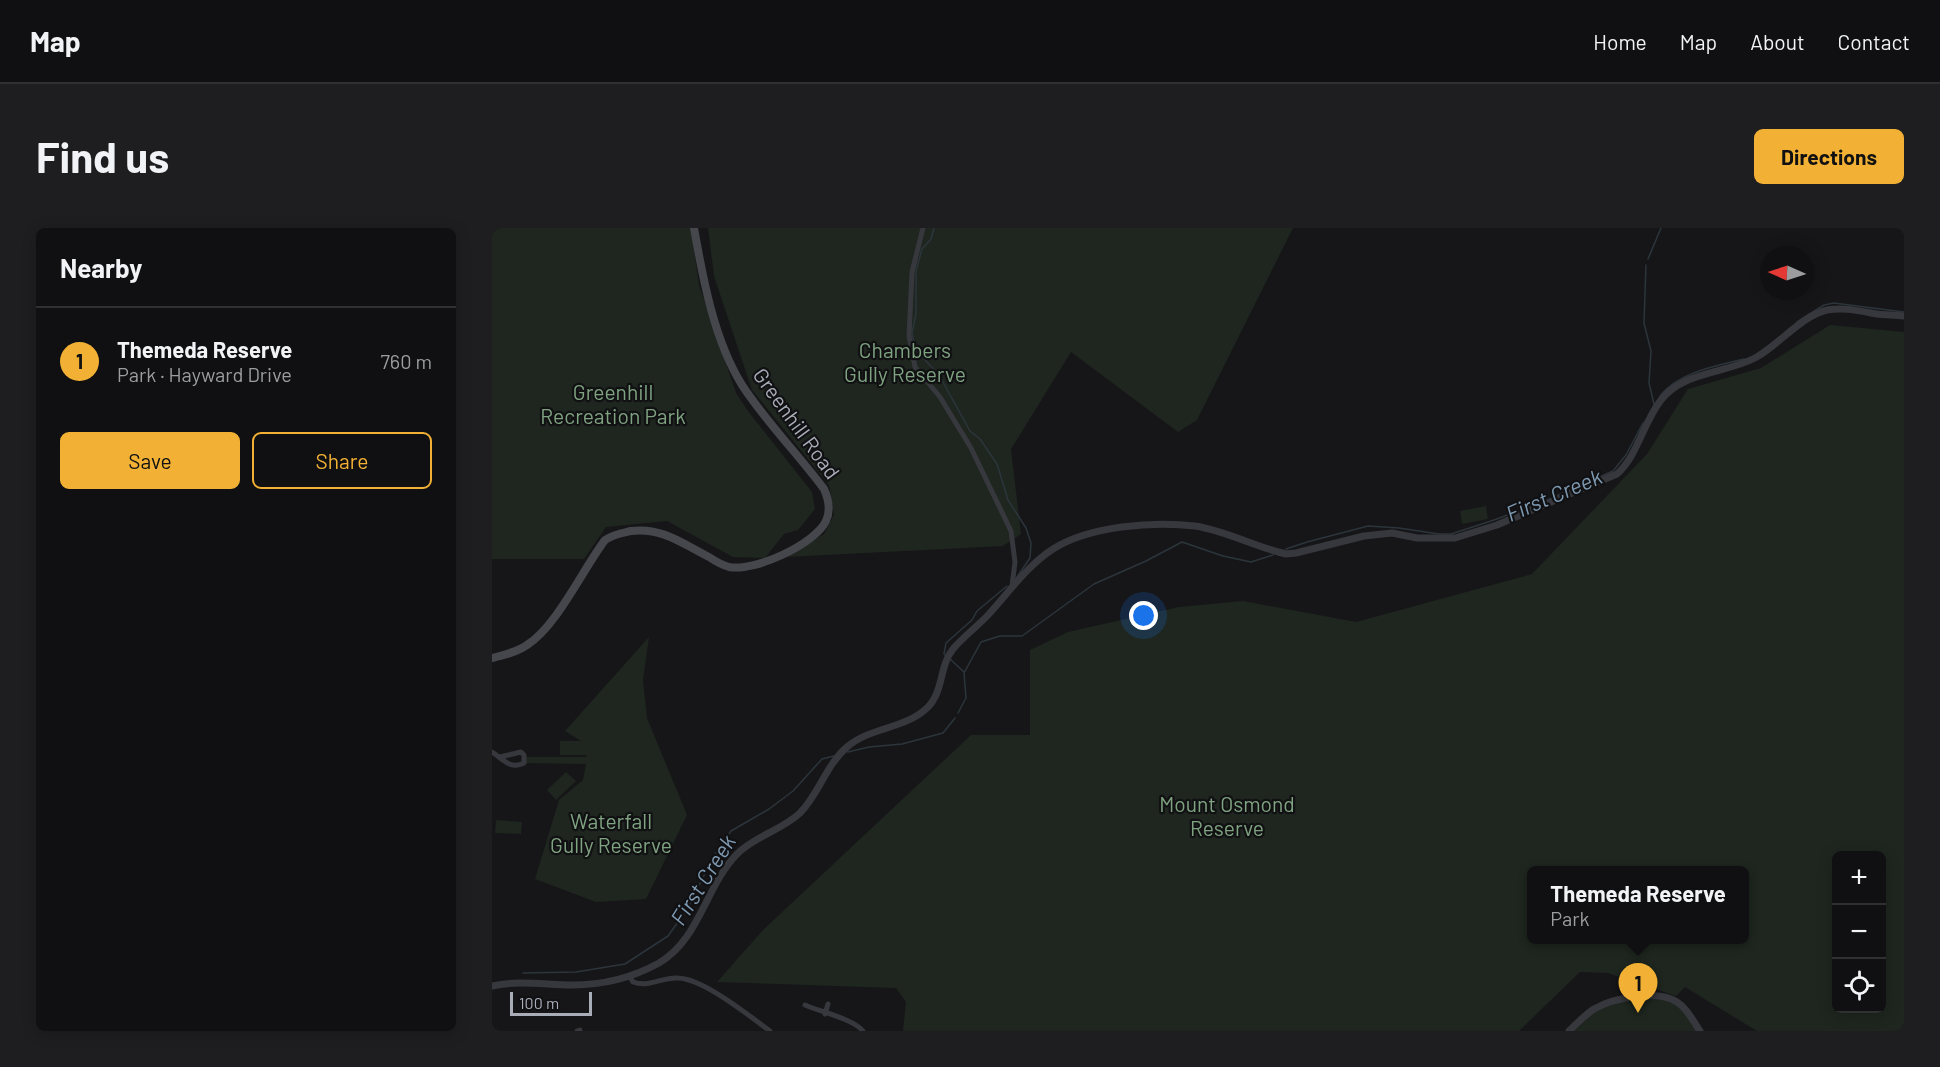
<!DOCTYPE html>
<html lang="en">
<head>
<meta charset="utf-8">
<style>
  body { margin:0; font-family:Barlow,sans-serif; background:#1e1e20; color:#f1f3f6 }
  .controls { position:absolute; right:18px; bottom:18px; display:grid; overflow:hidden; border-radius:9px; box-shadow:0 3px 15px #0003 }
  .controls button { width:54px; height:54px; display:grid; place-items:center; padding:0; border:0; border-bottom:2px solid #303032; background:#101012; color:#f1f3f6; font:30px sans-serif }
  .compass { position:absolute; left:1268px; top:18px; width:54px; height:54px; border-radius:50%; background:#101012; box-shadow:0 3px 15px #0003; rotate:273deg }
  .scale { position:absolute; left:18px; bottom:15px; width:82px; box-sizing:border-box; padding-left:6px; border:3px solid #a8adb8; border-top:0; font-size:16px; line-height:21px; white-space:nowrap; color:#a8adb8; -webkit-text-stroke:4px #111113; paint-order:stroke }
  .you { position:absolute; left:652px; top:388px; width:21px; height:21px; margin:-15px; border:4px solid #fff; border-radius:50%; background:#1a73e8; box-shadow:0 0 0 9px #1a73e833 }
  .badge { display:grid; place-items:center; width:39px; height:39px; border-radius:50%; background:#f2b134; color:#111; font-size:20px; font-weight:700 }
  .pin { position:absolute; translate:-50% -50px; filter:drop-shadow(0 2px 3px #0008) }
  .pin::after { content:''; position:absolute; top:32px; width:21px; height:18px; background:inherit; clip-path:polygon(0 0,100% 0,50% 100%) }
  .popup { position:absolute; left:1035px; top:638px; width:222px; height:78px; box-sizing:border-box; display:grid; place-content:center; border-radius:9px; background:#101012; filter:drop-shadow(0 2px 4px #0005); font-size:20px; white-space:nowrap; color:#9c9d9f }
  .popup b { font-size:22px; color:#f1f3f6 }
  .popup::after { content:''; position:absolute; left:50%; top:100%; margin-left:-12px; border:12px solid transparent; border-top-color:#101012 }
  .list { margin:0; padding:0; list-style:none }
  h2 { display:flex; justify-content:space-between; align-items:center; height:78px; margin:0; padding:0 24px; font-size:26px }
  h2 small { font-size:20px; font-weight:400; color:#9c9d9f }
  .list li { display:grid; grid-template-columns:39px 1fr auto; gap:18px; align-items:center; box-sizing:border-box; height:108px; padding:0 24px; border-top:2px solid #303032 }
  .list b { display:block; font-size:22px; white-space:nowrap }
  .list p { margin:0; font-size:20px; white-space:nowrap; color:#9c9d9f }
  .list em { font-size:20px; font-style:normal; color:#9c9d9f }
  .actions { display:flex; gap:12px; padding:18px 24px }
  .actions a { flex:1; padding:14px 0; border:2px solid #f2b134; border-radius:9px; text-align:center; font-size:21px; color:#f2b134 }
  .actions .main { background:#f2b134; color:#111 }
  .icon { flex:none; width:33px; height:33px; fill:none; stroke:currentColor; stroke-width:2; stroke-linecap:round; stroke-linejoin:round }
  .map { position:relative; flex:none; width:1412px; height:803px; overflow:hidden; border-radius:9px }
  header { display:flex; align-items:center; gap:36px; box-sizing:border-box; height:84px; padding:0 30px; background:#101012; border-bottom:2px solid #303032 }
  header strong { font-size:28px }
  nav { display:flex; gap:33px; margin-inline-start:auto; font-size:21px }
  .intro { display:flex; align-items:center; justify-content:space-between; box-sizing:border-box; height:144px; padding:0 36px }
  h1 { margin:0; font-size:42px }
  .button { padding:15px 27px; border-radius:9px; background:#f2b134; color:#111; font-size:21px; font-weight:700 }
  main { display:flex; gap:36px; padding:0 36px }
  aside { flex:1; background:#101012; border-radius:9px; box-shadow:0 3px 15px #0003 }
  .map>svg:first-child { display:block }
</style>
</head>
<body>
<header>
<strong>Map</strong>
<nav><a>Home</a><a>Map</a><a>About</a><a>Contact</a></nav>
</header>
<div class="intro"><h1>Find us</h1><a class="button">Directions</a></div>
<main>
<aside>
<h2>Nearby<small></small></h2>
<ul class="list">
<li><span class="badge">1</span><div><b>Themeda Reserve</b><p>Park · Hayward Drive</p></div><em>760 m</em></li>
</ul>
<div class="actions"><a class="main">Save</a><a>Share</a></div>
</aside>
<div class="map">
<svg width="1412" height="803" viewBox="0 0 1412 803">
  <rect width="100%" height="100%" fill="#161618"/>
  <path fill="#1e261f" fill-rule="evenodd" d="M0,0H199L207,57L244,165L256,183L320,264L323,281L306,302L292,306L273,330L241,329L175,293L114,299L92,331H0Z
    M216,0H801L705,192L686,204L579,124L519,221L529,306L511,318L294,329L332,306L342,287L337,257L260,162L222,48Z
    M1338,97L1412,104V803H1265L1193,759L1184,768L1116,745L1088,744L1027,803H411L414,774L404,760L225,754L271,702L479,507H538V422L576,404L687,379L751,373L864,394L1040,346L1155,226L1196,161L1269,140ZM1344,628H1390V780H1344ZM1040,642H1252V712H1040Z
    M994,278L996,291L970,296L968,283Z
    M157,409L151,452L155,490L195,587L154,671L104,674L43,651L67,572L91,552L94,536L32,535V529H95L94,527H68V513H89L73,503Z
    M74,544L84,553L64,572L55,562Z
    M4,592L30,594L29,606L3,605Z
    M1141,769L1183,772L1208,803H1077L1104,780Z"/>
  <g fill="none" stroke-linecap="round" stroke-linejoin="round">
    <path stroke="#2c353c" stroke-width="1.5" d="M442,0L439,11L430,21L424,43V86L420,105L423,121L447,147L478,203L488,211L505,236L516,272L534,300L539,315L538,330L525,349
      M1156,31L1169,0
      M1154,37L1152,95L1159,123L1157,155L1162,176
      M1305,94L1332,77L1342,75L1412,84
      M1168,168C1187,144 1224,138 1252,131
      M794,321L815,314L876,298L907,300L947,306H959L1002,292L1053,273L1121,243L1134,227L1151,195
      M454,428L452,426L454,415L480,392L485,383L515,358
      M458,431L472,444
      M466,485L474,470L472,445L489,414L508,408H530L602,356L654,333L690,314L731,328L759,334L781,327
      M356,524L377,519L410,516L451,505L463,490
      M31,745L84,744L133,736L176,708L196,680L220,631L239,603L277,581L301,563L330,531L342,528"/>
    <path stroke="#37383d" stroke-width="5" d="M431,0L420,44L417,108L423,139L448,169L479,220L519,303L523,334L520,358
      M0,524C11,531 18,542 32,535V527L29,524L8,529
      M138,749L141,754C157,760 170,749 186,750C212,751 256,787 278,803
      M313,777C329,784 361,791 371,803
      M333,786L336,776
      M85,803L88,802"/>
    <path stroke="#37383d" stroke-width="7" d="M0,758C26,752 54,757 80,757C111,757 140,750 167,735C208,711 213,659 245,626C263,608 290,602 308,585C327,566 334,537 355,519C378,499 413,501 435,480C452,464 447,438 461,421C472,408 486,398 497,386C517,364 536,337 561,321C597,298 661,293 703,298C735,303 763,319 794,326L804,325L872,308L900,305L925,310H963L1005,297L1125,246C1146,227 1151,195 1169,172C1192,143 1232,146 1263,130C1287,117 1309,88 1335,82C1352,79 1368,83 1385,86C1394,87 1403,87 1412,88
      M1077,803C1085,795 1093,787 1102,781C1121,770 1165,761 1185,774C1195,780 1201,793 1208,803"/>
    <path stroke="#45474d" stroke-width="8" d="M0,430C12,427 25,424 35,417C65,398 91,341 113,312C122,306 130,305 139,303C170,299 191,316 217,329C223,333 230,337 237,339C263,344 323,316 334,293C339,282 337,272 332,261C306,226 274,194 250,157C222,112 211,51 202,0"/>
  </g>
  <g text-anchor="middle" stroke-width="4.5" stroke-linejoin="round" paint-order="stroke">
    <g font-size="21" fill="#7fa381" stroke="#111113">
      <text x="413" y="130">Chambers<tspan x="413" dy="24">Gully Reserve</tspan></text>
      <text x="121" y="172">Greenhill<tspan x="121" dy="24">Recreation Park</tspan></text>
      <text x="735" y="584">Mount Osmond<tspan x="735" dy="24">Reserve</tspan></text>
      <text x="119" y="601">Waterfall<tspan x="119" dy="24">Gully Reserve</tspan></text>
    </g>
    <g font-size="21" fill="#a8adb8" stroke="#111113">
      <text transform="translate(304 196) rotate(54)" y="7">Greenhill Road</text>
    </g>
    <g font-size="22" font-style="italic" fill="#7f9bb3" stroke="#111113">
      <text transform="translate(1062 267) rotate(-23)" y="8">First Creek</text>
      <text transform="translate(211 652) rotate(-58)" y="8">First Creek</text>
    </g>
  </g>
</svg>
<div class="controls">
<button>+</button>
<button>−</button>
<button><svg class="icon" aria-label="locate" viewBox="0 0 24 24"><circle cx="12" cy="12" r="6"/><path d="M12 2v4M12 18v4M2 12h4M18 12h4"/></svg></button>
</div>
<svg class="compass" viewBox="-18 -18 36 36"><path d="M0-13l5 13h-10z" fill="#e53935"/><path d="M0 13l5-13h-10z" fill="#9c9d9f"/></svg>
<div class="scale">100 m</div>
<div class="you"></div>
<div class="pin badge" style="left:1146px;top:785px">1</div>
<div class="popup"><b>Themeda Reserve</b>Park</div>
</div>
</main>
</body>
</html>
